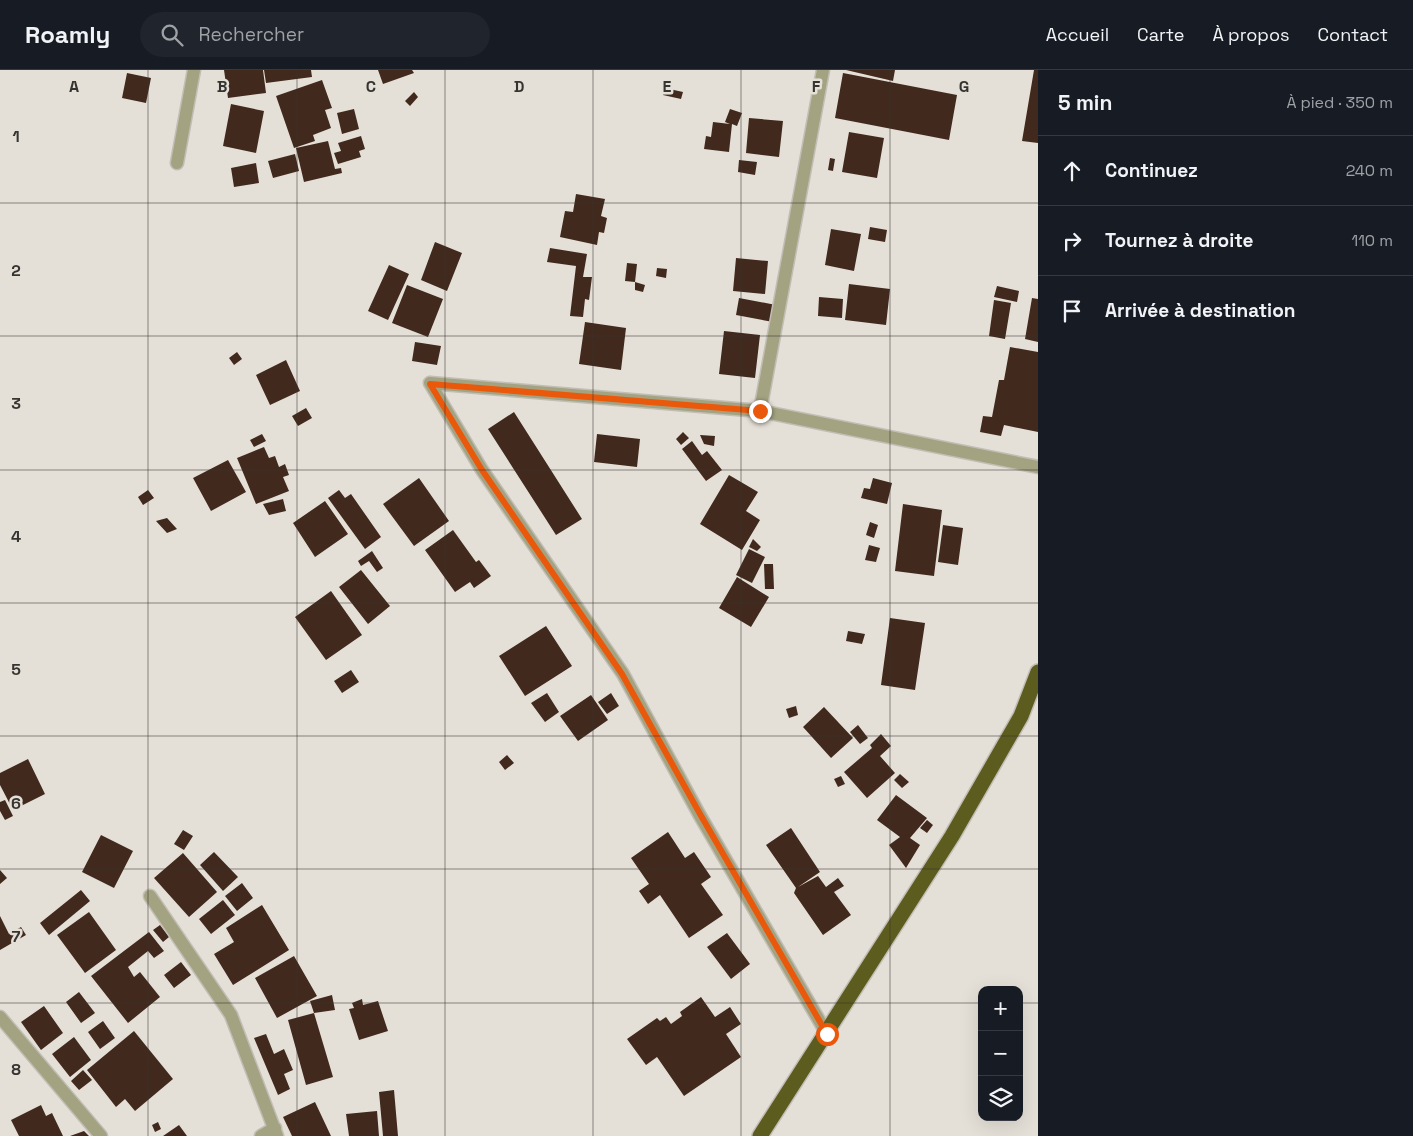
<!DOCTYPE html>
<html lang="fr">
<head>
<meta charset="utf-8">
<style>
  body { margin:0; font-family:"Space Grotesk",sans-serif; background:#20242c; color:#f1f3f6 }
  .controls { position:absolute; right:15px; bottom:15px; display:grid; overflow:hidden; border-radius:10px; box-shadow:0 5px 20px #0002 }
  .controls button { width:45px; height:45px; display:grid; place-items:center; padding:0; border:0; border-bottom:1px solid #363941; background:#171b24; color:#f1f3f6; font:25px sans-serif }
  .stop { position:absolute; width:15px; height:15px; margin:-11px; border:4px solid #ea580c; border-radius:50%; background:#fff }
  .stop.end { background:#ea580c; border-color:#fff; box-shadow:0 1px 5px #0008 }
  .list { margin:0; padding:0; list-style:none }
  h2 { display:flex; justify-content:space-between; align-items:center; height:65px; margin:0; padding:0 20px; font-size:21px }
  h2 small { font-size:16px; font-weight:400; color:#9ea1a6 }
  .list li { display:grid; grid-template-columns:32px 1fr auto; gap:15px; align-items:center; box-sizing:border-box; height:70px; padding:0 20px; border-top:1px solid #363941 }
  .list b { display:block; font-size:19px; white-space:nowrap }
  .list em { font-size:16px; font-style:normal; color:#9ea1a6 }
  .icon { flex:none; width:28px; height:28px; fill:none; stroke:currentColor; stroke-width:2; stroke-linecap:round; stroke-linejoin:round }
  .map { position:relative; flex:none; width:1038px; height:1066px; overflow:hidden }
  header { display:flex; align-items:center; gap:30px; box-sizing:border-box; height:70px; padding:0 25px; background:#171b24; border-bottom:1px solid #363941 }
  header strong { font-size:24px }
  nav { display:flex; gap:28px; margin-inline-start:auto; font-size:18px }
  .search { width:350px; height:45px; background:#20242c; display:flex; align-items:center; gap:12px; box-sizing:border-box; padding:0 18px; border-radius:28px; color:#9ea1a6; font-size:19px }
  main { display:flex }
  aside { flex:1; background:#171b24 }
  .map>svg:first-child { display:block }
</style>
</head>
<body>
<header>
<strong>Roamly</strong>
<div class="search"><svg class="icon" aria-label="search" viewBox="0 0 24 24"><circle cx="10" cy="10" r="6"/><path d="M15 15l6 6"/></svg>Rechercher</div>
<nav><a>Accueil</a><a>Carte</a><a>À propos</a><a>Contact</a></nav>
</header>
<main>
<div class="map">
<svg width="1038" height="1066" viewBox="0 0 1038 1066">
  <rect width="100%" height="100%" fill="#e5e0d7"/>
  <path fill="#42291d" d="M224,0H263L266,23L228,28Z
    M264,0H311L312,7L266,13Z
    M378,0H412L414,3L383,14Z
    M846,0H895L893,11Z
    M1034,0H1038V73L1022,71Z
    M127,3L151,8L146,33L122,28Z
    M843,3L957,25L949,70L835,48Z
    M322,10L332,38L325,40L331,58L313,65L315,71L294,78L276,26Z
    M665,18L683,22L681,29L663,25Z
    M414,22L418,27L410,36L405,31Z
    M231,34L264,41L256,83L223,76Z
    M354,39L359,59L342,64L337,43Z
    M730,39L742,43L737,56L732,54L729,82L704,79L706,66L711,67L713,52L730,54L725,52Z
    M749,48L783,51L779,87L746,83Z
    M849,62L884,68L877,108L842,102Z
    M361,66L365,79L359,81L361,87L338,94L334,83L341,81L338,73Z
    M328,71L335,99L341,98L342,103L304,112L296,78Z
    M295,84L299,101L273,108L268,91Z
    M830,88L835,89L833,101L828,100Z
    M739,90L757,92L755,105L738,102Z
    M256,93L259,113L234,117L231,98Z
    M576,124L605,129L601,146L607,148L604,163L599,162L597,175L560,167L565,141L573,142Z
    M870,157L887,160L885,172L868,169Z
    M831,159L861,164L854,201L825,195Z
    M435,172L462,183L447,221L421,210Z
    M550,178L587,184L583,207H592L589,230L585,229L583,247L570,246L576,196L547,192Z
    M736,188L768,191L765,224L733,221Z
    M627,193L637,194L635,212L625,211Z
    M389,195L409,204L388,250L368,241Z
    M657,198L667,199L666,208L656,206Z
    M635,212L645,215L643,222L635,220Z
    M849,214L890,219L886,255L845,250Z
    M407,215L443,229L428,267L392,253Z
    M997,216L1019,221L1017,232L994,227Z
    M819,227L843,229L842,248L818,246Z
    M739,228L776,235L773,252L736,245Z
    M1032,228L1038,229V272L1025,269Z
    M994,230L1011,233L1005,269L989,266Z
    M585,252L626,258L621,300L579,294Z
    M724,261L760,265L755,308L719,304Z
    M415,272L441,276L437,295L412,291Z
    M1010,277L1038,282V362L1004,355L1001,366L980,362L983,346L992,347L999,310H1004Z
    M237,282L242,289L234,295L229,288Z
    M286,290L300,321L270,335L256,305Z
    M306,338L312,348L298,356L292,346Z
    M514,342L582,449L556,465L488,359Z
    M683,362L689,368L681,375L676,369Z
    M262,364L266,371L254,377L250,370Z
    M597,364L640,369L637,397L594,392Z
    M700,365L715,366L714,376L704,374Z
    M692,371L702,385L707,381L722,400L706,411L682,379Z
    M264,377L269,388L275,386L279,397L285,394L289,405L283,407L289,421L256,434L237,388Z
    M228,390L246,422L211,441L193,408Z
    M729,405L758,422L746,441L760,450L742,480L700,454Z
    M419,408L449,451L414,476L383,434Z
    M873,408L892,413L887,434L861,428L864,418L870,419Z
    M148,420L154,428L143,435L138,427Z
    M339,420L345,428L351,424L381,467L365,479L328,428Z
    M283,429L286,441L269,445L263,434Z
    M325,431L348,464L315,487L293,453Z
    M903,434L942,440L934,506L895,501Z
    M167,448L177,459L167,463L156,451Z
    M870,452L878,455L874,468L866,465Z
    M943,455L963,458L958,495L938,492Z
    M453,460L476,492L479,490L491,506L474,518L470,512L455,522L425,480Z
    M753,469L761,477L757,481L749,477Z
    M869,475L880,478L876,492L865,490Z
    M749,479L765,487L752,513L736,505Z
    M372,481L383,498L377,502L369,491L361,496L358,491Z
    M764,494H773L774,519H765Z
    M361,500L390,536L368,554L339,517Z
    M737,507L769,527L751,557L719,538Z
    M331,521L362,565L326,590L295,547Z
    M890,548L925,553L915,620L881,615Z
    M546,556L572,596L525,626L499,586Z
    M848,561L865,564L862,574L846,571Z
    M351,600L359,612L342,623L334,611Z
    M547,623L559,642L545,652L531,633Z
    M611,623L619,636L607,644L598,632Z
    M591,625L608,650L578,671L560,646Z
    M796,636L798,645L789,648L786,639Z
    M824,637L853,668L831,688L803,657Z
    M858,655L868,668L860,674L850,662Z
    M881,664L891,676L880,686L895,703L867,728L844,702L872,678L870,675Z
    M507,685L514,693L505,700L499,692Z
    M28,689L45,724L13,740L0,715V703Z
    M900,704L909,712L902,718L894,710Z
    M841,706L845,714L838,717L834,709Z
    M896,725L927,748L910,768L920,775L906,798L889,775L900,767L877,750Z
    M5,730L13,746L5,750L0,741V732Z
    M927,750L933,755L927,763L920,758Z
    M791,758L820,802L798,817L818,806L826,817L838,808L844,816L834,822L851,845L823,865L794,823L796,818L766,775Z
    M183,760L193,766L184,780L174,774Z
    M668,762L685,788L694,782L711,807L701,814L723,845L689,868L660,825L648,834L639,821L649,814L631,788Z
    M101,765L133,781L114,818L82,802Z
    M214,782L238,807L223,821L200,795Z
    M183,783L217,822L189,847L154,808Z
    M0,800L7,808L0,814Z
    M242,813L253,828L237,841L225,826Z
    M81,820L90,831L49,865L40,853Z
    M223,830L235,845L211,864L199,849Z
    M262,835L289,880L233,915L214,884L234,872L226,858Z
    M89,842L116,880L85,903L57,865Z
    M0,846L9,864L21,857L26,865L0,880Z
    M160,855L169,867L163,872L153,860Z
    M149,862L164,881L154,888L148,881L128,897L134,907L140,902L160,927L128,953L91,906Z
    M727,863L750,894L731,909L707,877Z
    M294,886L317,926L277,948L255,908Z
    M181,892L191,905L174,918L164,905Z
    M79,922L95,943L81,953L66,932Z
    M332,925L335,940L314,943L310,931Z
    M701,927L715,947L730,937L741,954L726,964L741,987L684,1026L657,987L646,995L627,969L657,948L660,951L666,947L671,954L682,946L680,942Z
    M362,929L363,935L378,931L388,961L359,970L349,939L354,938L352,933Z
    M44,936L63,963L41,980L21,952Z
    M314,943L333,1007L306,1015L288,950Z
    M103,951L115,968L100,979L88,962Z
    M134,961L173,1009L135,1041L125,1029L116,1037L87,1000Z
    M266,964L274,984L284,979L293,1000L284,1004L290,1019L278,1025L254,968Z
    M74,967L91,990L70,1007L52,984Z
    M83,1000L92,1010L79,1020L71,1011Z
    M394,1020L398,1066H383L379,1022Z
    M315,1032L331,1066H292L283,1047Z
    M41,1035L46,1046L52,1043L63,1066H19L11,1050Z
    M377,1041L379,1066H349L346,1044Z
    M158,1052L161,1059L155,1062L152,1055Z
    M179,1055L187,1066H163Z
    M84,1061L89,1066H70Z"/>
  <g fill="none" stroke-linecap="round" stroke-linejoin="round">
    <defs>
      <path id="street" d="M177,93L194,0
        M430,313L482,400L623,604L699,744L827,964
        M430,313L760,341L1038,397
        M760,341L823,0
        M150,826L231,945L277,1066
        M0,947L101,1066
        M261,1066L275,1058"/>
      <path id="highway" d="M760,1066L952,766L1021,646L1038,602"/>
    </defs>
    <use href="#street" stroke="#c2beb6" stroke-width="15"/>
    <use href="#highway" stroke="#c2beb6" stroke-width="18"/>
    <use href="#street" stroke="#a3a382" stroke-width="12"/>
    <use href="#highway" stroke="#5d5c1f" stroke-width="15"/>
  </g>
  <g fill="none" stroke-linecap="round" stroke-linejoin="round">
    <path stroke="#ea580c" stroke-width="6" d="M760,341L430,314L482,400L622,604L700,744L827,964"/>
  </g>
  <path fill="none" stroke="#363431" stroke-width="1" stroke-opacity="0.55" d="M148,0V1066M297,0V1066M445,0V1066M593,0V1066M741,0V1066M890,0V1066M0,133H1038M0,266H1038M0,400H1038M0,533H1038M0,666H1038M0,799H1038M0,933H982M1019,933H1038"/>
  <g font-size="16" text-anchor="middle" font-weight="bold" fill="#363431" stroke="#e5e0d7" stroke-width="5" stroke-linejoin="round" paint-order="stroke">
    <text x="74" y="22">A</text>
    <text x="222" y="22">B</text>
    <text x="371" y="22">C</text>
    <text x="519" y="22">D</text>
    <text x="667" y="22">E</text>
    <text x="816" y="22">F</text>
    <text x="964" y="22">G</text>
    <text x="16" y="72">1</text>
    <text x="16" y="206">2</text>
    <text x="16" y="339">3</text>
    <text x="16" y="472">4</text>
    <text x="16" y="605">5</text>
    <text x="16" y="739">6</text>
    <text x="16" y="872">7</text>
    <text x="16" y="1005">8</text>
  </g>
</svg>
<div class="controls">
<button>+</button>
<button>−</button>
<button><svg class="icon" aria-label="layers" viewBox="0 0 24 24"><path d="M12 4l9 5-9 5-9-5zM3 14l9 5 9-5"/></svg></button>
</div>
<div class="stop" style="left:827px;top:964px"></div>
<div class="stop end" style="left:760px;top:341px"></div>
</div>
<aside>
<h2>5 min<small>À pied · 350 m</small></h2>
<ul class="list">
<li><svg class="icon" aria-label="ahead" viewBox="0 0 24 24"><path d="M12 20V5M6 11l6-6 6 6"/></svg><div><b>Continuez</b></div><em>240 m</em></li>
<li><svg class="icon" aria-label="right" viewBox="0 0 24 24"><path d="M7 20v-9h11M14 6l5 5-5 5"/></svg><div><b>Tournez à droite</b></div><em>110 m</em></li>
<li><svg class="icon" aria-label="arrive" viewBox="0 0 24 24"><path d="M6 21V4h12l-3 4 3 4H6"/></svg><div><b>Arrivée à destination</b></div></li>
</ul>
</aside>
</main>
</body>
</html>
